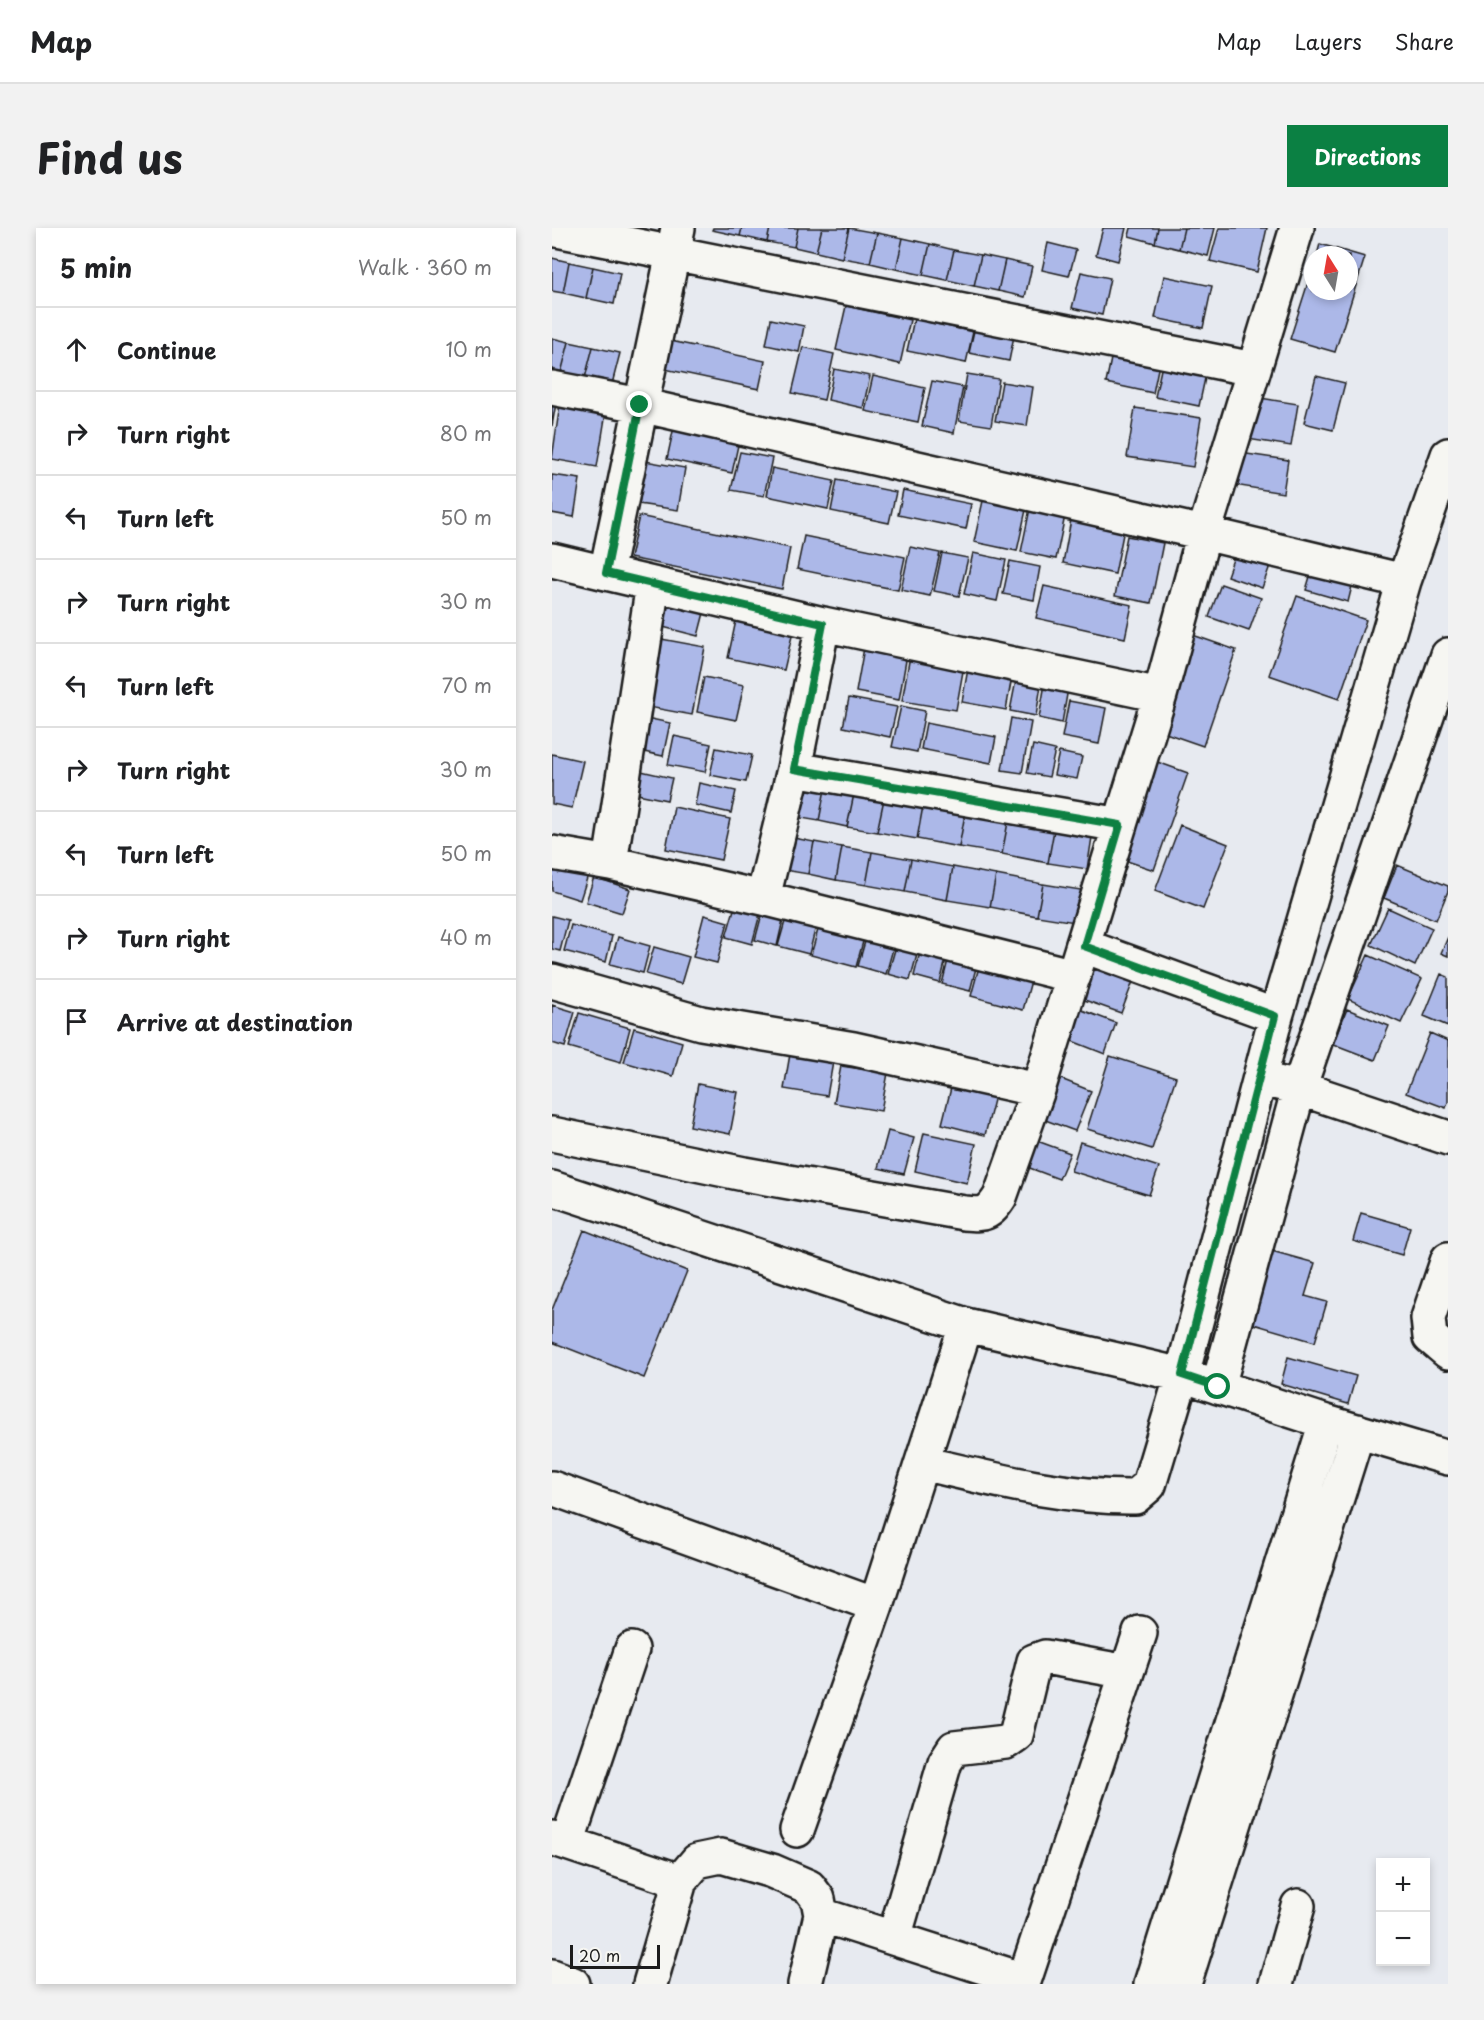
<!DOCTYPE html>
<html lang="en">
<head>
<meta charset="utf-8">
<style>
  body { margin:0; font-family:"Playpen Sans",sans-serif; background:#f2f2f2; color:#202124 }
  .controls { position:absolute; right:18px; bottom:18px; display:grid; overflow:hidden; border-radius:0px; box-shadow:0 3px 9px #0003 }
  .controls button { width:54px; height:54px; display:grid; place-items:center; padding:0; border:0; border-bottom:2px solid #e0e0e0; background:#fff; color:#202124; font:30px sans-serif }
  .compass { position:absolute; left:752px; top:18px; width:54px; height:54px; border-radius:50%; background:#fff; box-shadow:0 3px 9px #0003; rotate:349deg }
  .scale { position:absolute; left:18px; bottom:15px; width:90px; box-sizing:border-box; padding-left:6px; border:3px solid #1c1c1c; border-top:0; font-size:16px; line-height:21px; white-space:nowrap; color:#1c1c1c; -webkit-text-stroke:4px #f6f6f2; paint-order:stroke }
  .stop { position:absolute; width:18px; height:18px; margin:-14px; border:4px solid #0b8043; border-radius:50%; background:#fff }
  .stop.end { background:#0b8043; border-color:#fff; box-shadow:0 2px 6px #0008 }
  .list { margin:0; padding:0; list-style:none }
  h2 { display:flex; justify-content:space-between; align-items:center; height:78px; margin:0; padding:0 24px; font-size:26px }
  h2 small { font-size:20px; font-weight:400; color:#757577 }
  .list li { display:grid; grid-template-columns:39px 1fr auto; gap:18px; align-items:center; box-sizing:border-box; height:84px; padding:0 24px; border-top:2px solid #e0e0e0 }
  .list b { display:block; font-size:22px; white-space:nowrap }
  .list em { font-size:20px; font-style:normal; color:#757577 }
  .icon { flex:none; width:33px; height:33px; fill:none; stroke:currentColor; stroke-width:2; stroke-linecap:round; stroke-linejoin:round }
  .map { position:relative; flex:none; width:896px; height:1756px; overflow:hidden; border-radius:0px }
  header { display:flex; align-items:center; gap:36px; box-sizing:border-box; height:84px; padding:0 30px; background:#fff; border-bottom:2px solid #e0e0e0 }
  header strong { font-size:28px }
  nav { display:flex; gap:33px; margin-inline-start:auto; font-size:21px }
  .intro { display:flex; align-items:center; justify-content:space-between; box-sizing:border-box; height:144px; padding:0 36px }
  h1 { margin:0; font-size:42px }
  .button { padding:15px 27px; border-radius:0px; background:#0b8043; color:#fff; font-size:21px; font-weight:700 }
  main { display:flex; gap:36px; padding:0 36px }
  aside { flex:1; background:#fff; border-radius:0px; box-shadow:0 3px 9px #0003 }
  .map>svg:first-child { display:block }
</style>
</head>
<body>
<header>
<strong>Map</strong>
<nav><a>Map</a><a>Layers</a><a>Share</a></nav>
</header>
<div class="intro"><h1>Find us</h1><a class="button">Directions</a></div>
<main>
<aside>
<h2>5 min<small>Walk · 360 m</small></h2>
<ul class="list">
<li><svg class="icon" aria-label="ahead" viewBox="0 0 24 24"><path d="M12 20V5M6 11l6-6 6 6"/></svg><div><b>Continue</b></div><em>10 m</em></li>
<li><svg class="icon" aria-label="right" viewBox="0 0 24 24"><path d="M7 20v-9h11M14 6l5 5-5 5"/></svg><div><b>Turn right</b></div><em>80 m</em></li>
<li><svg class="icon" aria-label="left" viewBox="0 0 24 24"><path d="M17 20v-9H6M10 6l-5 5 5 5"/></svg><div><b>Turn left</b></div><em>50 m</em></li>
<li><svg class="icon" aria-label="right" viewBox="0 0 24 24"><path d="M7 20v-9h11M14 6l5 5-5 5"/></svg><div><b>Turn right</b></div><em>30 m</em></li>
<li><svg class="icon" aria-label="left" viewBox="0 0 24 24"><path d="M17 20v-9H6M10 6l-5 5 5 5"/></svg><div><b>Turn left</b></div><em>70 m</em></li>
<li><svg class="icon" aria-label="right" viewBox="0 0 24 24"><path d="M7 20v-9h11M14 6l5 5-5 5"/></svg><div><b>Turn right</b></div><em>30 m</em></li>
<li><svg class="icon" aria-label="left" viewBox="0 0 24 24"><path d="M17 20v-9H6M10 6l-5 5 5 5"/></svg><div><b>Turn left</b></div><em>50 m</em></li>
<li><svg class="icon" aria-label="right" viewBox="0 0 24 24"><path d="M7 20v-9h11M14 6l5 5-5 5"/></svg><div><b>Turn right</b></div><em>40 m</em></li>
<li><svg class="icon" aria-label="arrive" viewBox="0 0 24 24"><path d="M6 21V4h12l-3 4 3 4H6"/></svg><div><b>Arrive at destination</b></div></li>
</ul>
</aside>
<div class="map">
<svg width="896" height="1756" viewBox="0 0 896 1756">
  <rect width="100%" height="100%" fill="#e7eaf0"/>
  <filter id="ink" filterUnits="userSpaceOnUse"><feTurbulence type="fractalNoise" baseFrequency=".0167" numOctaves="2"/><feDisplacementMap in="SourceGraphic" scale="12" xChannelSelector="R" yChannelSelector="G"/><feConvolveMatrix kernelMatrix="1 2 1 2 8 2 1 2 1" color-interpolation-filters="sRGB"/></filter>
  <g filter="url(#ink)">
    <path fill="#acb8e8" stroke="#1c1c1c" stroke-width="1.5" d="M161,0H190L188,8L160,2Z
      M190,0H218L215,14L188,8Z
      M218,0H246L242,19L215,14Z
      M246,0H270L264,24L242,19Z
      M270,0H297L290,30L264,24Z
      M297,0L325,5L318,35L290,30Z
      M551,0H574L566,33L544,27Z
      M579,0H606L603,15L577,8Z
      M606,0H632L627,21L603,15Z
      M632,0H663L656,28L627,21Z
      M667,0H715L705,44L658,33Z
      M325,5L351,10L344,41L318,35Z
      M351,10L378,16L371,47L344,41Z
      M496,15L524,22L517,48L490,42Z
      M378,16L402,22L395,52L371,47Z
      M768,16L813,29L783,124L738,111L761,39V63H797V27H765Z
      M402,22L429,27L422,58L395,52Z
      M429,27L453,32L446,63L422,58Z
      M0,30L17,34L11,65L0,63Z
      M453,32L480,38L473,69L446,63Z
      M17,34L41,39L34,70L11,65Z
      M41,39L68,45L62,76L34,70Z
      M529,44L558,50L550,87L520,80Z
      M612,48L660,58L651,100L603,90Z
      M294,78L358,92L348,136L284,122Z
      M219,91L252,98L247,124L214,117Z
      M362,91L421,104L414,135L355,123Z
      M424,94L463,103L457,133L417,125Z
      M0,110L17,114L9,145L0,142Z
      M114,112L213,133L207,161L108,140Z
      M17,114L41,119L33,150L9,145Z
      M41,119L68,125L60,156L33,150Z
      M251,119L282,126L272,172L240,165Z
      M561,121L608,131L601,165L554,155Z
      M611,132L655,141L647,178L603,169Z
      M282,141L318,148L311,180L276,172Z
      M415,146L447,151L439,198L407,193Z
      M321,148L373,160L366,194L313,183Z
      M764,148L793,155L781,202L752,195Z
      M380,153L411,159L402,205L370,198Z
      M450,154L481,159L475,198L443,193Z
      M696,168L746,176L739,218L689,210Z
      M0,175H4L0,198Z
      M8,176L54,184L45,239L0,231Z
      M583,180L649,190L641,239L575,229Z
      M123,194L188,208L180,245L115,231Z
      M188,224L220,230L212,268L179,262Z
      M688,225L736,232L731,265L682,257Z
      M93,233L133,240L126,282L87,276Z
      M220,240L282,253L276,281L215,268Z
      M0,247L28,251L22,289L0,285Z
      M285,252L344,264L337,295L279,283Z
      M434,259L477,268L465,323L422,314Z
      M351,262L419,276L414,301L346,287Z
      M480,271L515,278L504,331L469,324Z
      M520,286L573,296L563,346L511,335Z
      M87,288L238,320L230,361L78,330Z
      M252,308L353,329L346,362L245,341Z
      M575,308L611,315L599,375L563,368Z
      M358,319L388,325L378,368L349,362Z
      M685,320L720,332L710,360L675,348Z
      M390,325L416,330L407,368L382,363Z
      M421,325L454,332L445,373L412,366Z
      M458,333L488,339L482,372L451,366Z
      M762,335L803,346L796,374L754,362Z
      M669,356L709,370L697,403L657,389Z
      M492,358L580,377L573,410L484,390Z
      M110,366L154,377L146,408L103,397Z
      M745,368L814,392L787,471L717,447Z
      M186,383L243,395L232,442L176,430Z
      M635,405L684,422L651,518L602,501Z
      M104,410L153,419L140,487L91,478Z
      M313,414L356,421L347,472L304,464Z
      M359,422L413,432L404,482L350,473Z
      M417,435L461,443L454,482L410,474Z
      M465,447L490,451L484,488L458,483Z
      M152,449L192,457L184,492L145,484Z
      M494,450L517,455L510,495L487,490Z
      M297,470L345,479L338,509L291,499Z
      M517,473L554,480L547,516L510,509Z
      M349,478L373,483L365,524L340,519Z
      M85,488L118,495L111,528L78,521Z
      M459,490L479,494L470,545L450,542Z
      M374,495L444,509L439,535L369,521Z
      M122,508L159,516L153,544L116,537Z
      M481,517L503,522L497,549L475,545Z
      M164,520L200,527L194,554L158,547Z
      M507,524L530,529L525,551L502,547Z
      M0,526L31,533L20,580L0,576Z
      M597,531L636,545L602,642L563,629Z
      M76,540L120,550L115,572L71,563Z
      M147,555L184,563L179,585L143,577Z
      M243,556L273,561L267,593L237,588Z
      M273,561L302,566L295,599L267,593Z
      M302,566L332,571L325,604L295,599Z
      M332,571L371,578L365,611L325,604Z
      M371,578L413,586L407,619L365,611Z
      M122,579L178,591L169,632L114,621Z
      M413,586L456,594L450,626L407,619Z
      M456,594L502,602L496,635L450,626Z
      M628,597L676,616L651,681L603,663Z
      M502,602L540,609L535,641L496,635Z
      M232,608L262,614L256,646L226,641Z
      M262,614L290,619L284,652L256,646Z
      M290,619L320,624L314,657L284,652Z
      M320,624L359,631L353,664L314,657Z
      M359,631L401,639L395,672L353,664Z
      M0,636L36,647L28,672L0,663Z
      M845,637L896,658V663L884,692L832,670Z
      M401,639L444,647L438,679L395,672Z
      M444,647L491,656L485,688L438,679Z
      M42,649L78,661L70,685L34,674Z
      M491,656L529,662L523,694L485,688Z
      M183,678L208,686L200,716L174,709Z
      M836,680L880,700L863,738L819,717Z
      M210,686L231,692L225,718L203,712Z
      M152,687L176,694L165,735L141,729Z
      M0,688L16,692L8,723L0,721Z
      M234,690L264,698L257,726L226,718Z
      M19,697L60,708L54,734L12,723Z
      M267,698L312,710L304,739L259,727Z
      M66,709L98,718L91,745L58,736Z
      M896,709V728L889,725Z
      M314,710L342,717L334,746L306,738Z
      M344,718L366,723L358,752L336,746Z
      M102,719L137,729L129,756L94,746Z
      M369,720L395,727L388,755L362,748Z
      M816,727L870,751L849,795L796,771Z
      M397,728L425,736L418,763L390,756Z
      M430,728L482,742L471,782L419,768Z
      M537,734L582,751L569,785L524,769Z
      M889,746L896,749V798L872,788Z
      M0,777L23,784L13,819L0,815Z
      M522,779L564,795L553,826L510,809Z
      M795,781L837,798L823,832L781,816Z
      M27,785L78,800L69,834L17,819Z
      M82,800L130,814L121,848L72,834Z
      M878,805L896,813V874L894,880L854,865Z
      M238,826L281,834L275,868L232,861Z
      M558,828L624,849L600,921L535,901Z
      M289,838L336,845L329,883L282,875Z
      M504,849L539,863L523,903L488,890Z
      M401,852L444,864L433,907L390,896Z
      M146,856L186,864L178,906L138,898Z
      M336,903L362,910L352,946L326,940Z
      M372,905L424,916L415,955L363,943Z
      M477,910L518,925L507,951L467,936Z
      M528,914L607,939L597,967L519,943Z
      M809,985L858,999L850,1027L801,1013Z
      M32,1002L135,1043L92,1150L0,1114V1082Z
      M716,1022L763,1035L753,1068L775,1074L763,1114L695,1094Z
      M736,1129L804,1148L796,1176L729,1156Z"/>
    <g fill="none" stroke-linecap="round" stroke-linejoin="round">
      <defs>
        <path id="minor" d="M0,1L121,25L126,0
          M701,141L121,25L54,345L271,396L608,467L652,305L745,0
          M0,160L88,177L652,305L852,353
          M0,332L54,345
          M271,396L242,541L568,597
          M0,625L58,635L211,670L522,748
          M58,635L101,356
          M211,670L242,541
          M532,718L724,788
          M0,753L149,795L302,821L486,862
          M726,855L747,860L896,910
          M0,906L192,946L412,985C433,987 437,986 448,969L486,862L608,467
          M0,960L414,1097L630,1147L774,1194L896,1230
          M896,1031L876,1090L878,1109L896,1124
          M666,1159L747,860L896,427
          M370,1235C440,1251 510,1270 583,1269L597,1257L630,1147L724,788L852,353L896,227
          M0,1260L324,1377
          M245,1602L324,1377L414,1097
          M0,1610L128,1653L145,1633L169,1628L220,1643L257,1659L266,1671L269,1687L253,1756
          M15,1615L80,1421
          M269,1687L472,1752
          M342,1710L393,1534L402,1520L454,1514L464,1507L482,1433L493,1429L575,1444
          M0,1748L21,1756
          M98,1756L128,1653
          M471,1756L588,1405
          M599,1756L774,1194
          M632,1756L806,1203
          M724,1756L746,1678"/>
      </defs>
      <use href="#minor" stroke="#1c1c1c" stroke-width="38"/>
      <use href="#minor" stroke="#f6f6f2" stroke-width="33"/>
    </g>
  </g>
  <g fill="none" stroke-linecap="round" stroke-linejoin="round" filter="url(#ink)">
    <path stroke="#0b8043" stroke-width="8" d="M88,177L54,345L271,396L242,541L568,597L532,718L723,788L630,1147L666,1159"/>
  </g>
</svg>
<div class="controls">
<button>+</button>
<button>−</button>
</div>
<svg class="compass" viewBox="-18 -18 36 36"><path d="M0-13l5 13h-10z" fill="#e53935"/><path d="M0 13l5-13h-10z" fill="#757577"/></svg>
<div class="scale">20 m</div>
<div class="stop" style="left:666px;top:1159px"></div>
<div class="stop end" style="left:88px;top:177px"></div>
</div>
</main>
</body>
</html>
